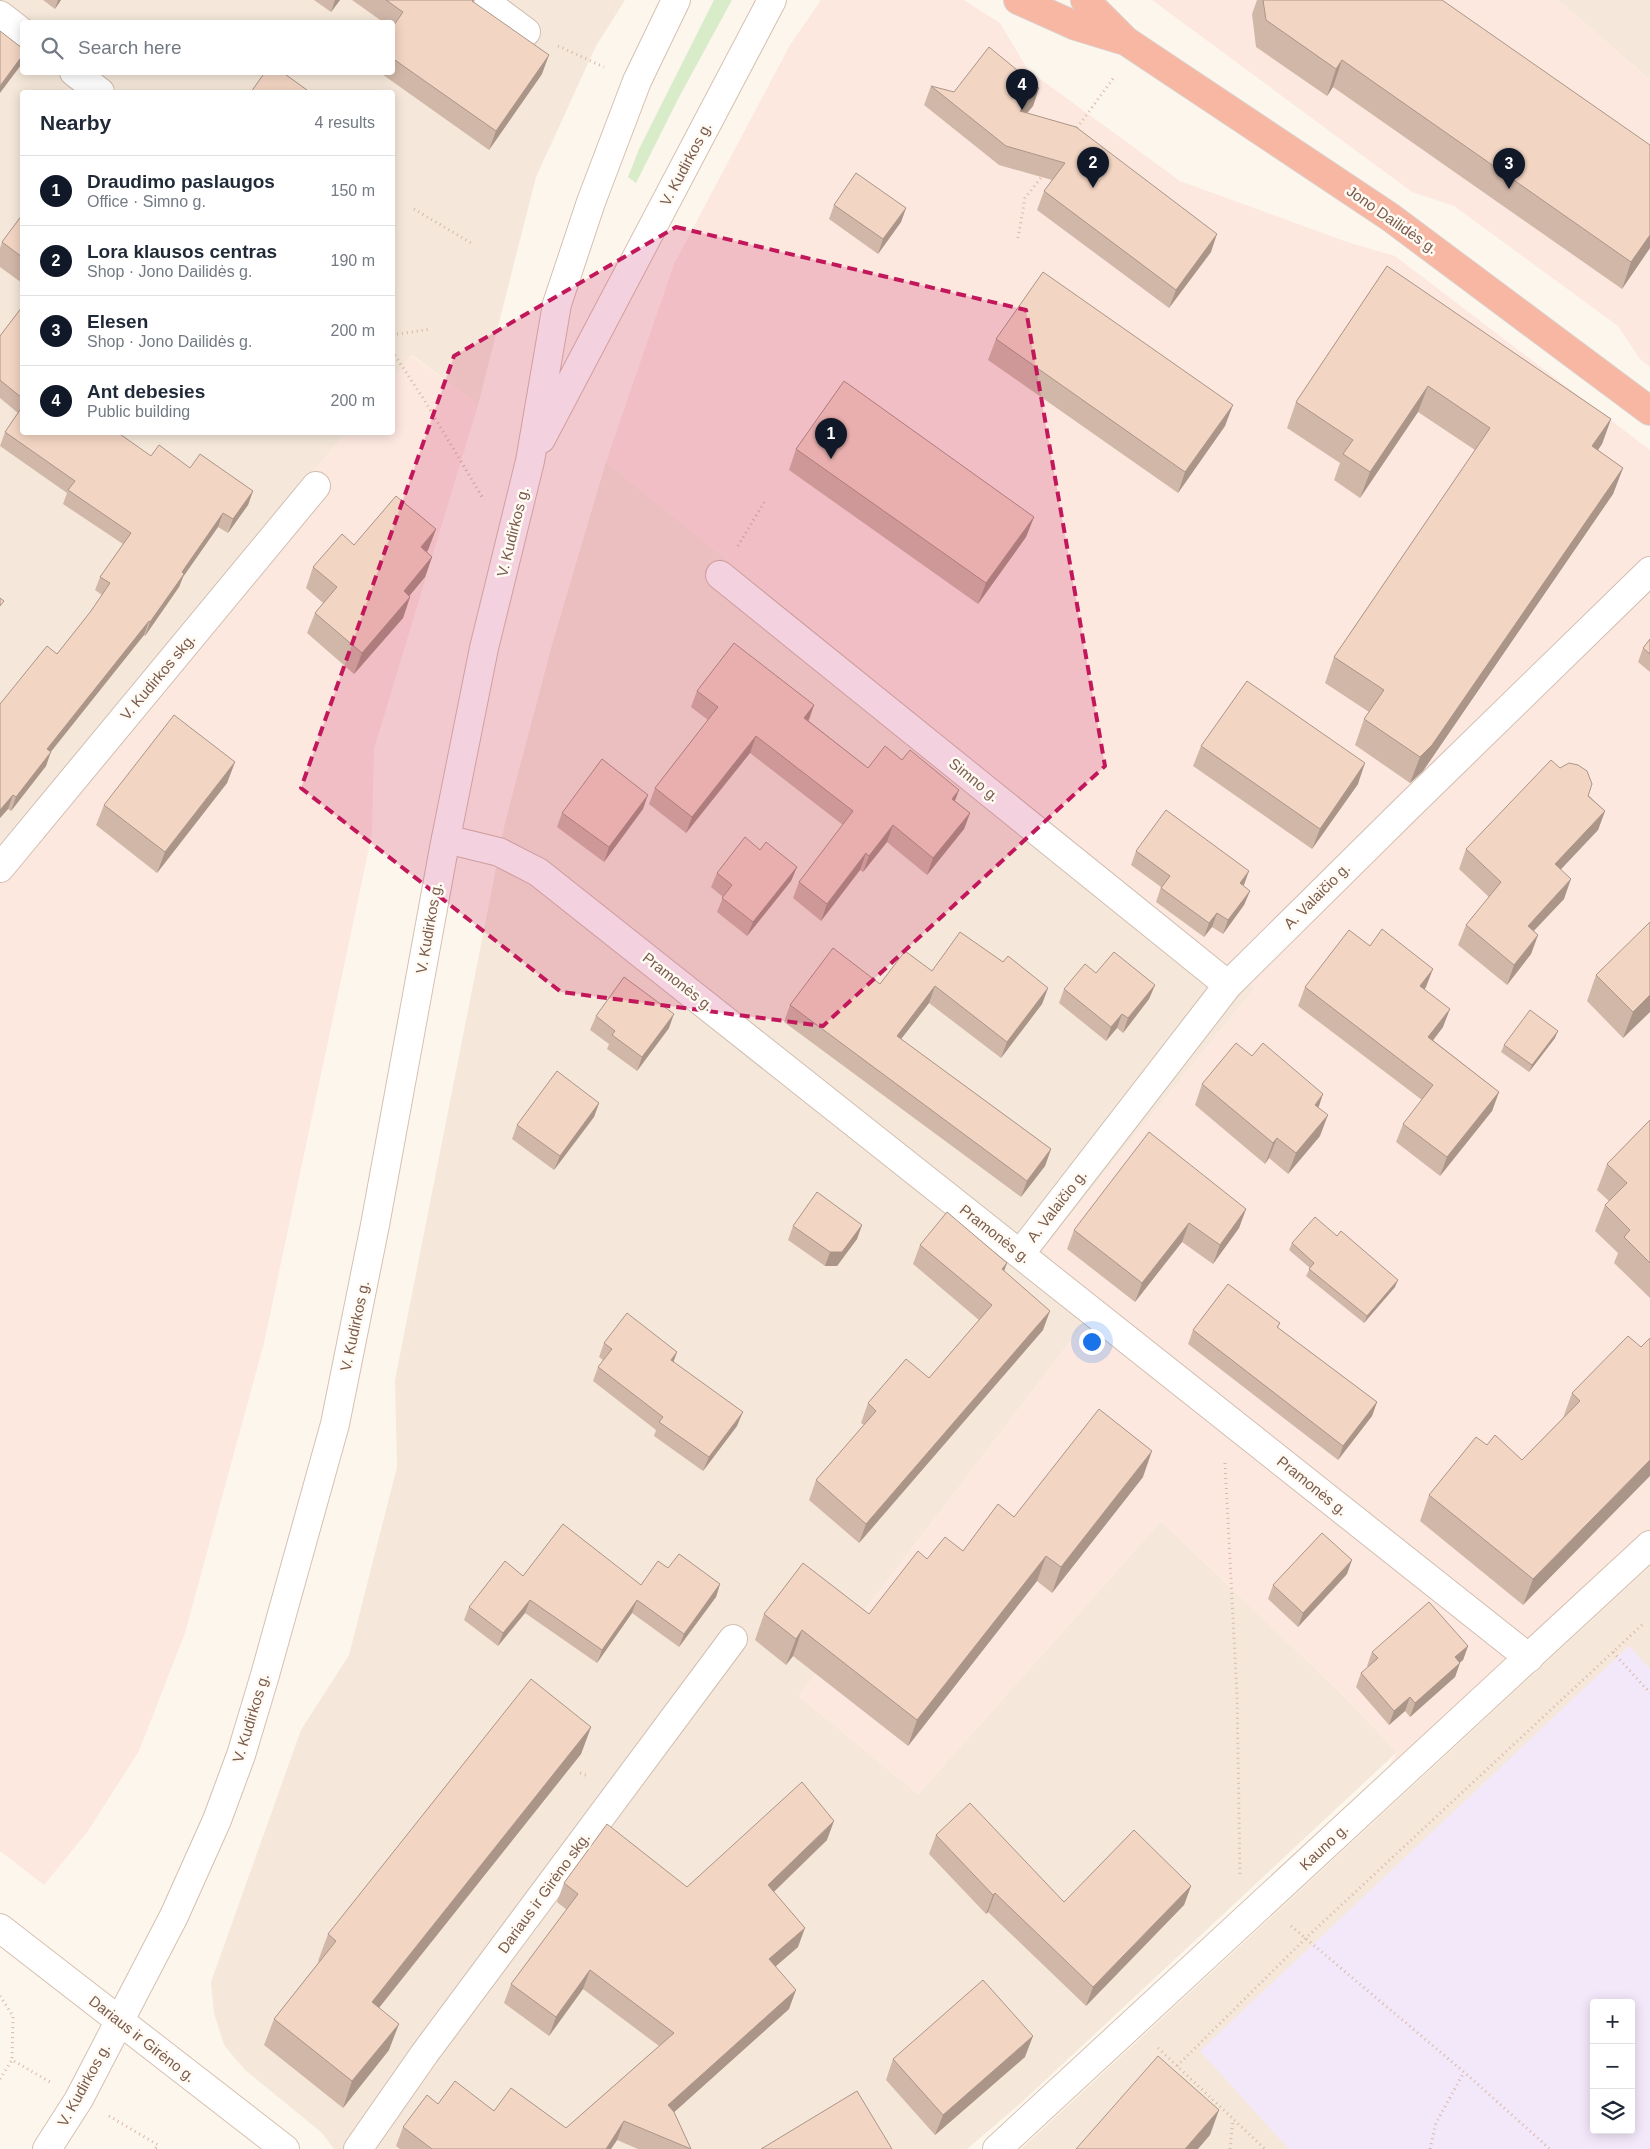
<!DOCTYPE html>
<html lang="en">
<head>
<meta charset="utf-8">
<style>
  body { margin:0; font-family:Arial,sans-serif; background:#f6f6f7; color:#1f2937 }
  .controls { position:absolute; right:15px; bottom:15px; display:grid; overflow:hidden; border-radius:5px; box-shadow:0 2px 12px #0003 }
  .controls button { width:45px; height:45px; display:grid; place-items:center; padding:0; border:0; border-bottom:1px solid #e0e1e3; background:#fff; color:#1f2937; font:25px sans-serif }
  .you { position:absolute; left:1091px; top:1341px; width:18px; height:18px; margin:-12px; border:4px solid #fff; border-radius:50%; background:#1a73e8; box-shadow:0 0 0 8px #1a73e833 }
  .badge { display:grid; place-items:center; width:32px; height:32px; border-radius:50%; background:#111827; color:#fff; font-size:16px; font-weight:700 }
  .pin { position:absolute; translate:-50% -41px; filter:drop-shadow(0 1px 2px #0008) }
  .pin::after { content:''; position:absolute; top:26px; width:18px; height:15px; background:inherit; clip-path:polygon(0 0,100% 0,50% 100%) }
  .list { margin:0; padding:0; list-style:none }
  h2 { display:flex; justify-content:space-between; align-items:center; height:65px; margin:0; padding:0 20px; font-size:21px }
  h2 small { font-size:16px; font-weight:400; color:#747a83 }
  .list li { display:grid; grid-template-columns:32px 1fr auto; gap:15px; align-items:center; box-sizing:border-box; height:70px; padding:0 20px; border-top:1px solid #e0e1e3 }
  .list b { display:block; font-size:19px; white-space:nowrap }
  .list p { margin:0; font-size:16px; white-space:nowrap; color:#747a83 }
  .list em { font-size:16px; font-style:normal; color:#747a83 }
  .icon { flex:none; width:28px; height:28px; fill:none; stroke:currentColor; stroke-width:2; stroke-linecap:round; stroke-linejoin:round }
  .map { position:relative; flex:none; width:1650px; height:2149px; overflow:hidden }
  .search { position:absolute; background:#fff; box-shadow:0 2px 12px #0003; left:20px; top:20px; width:375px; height:55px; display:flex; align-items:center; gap:12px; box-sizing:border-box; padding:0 18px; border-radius:5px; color:#747a83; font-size:19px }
  .panel { position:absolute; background:#fff; box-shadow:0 2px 12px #0003; left:20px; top:90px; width:375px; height:345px; border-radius:5px }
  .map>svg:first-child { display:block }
</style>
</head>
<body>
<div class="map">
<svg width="1650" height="2149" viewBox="0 0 1650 2149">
  <rect width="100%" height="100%" fill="#fdf6ec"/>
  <path fill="#f5e8da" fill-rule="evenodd" d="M0,0H625L596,46L536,177L478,405L412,355L393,377L392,92H22V432L346,433L0,844ZM22,22H392V72H22Z
    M1558,0H1650V80Z
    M606,462L1255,988L1043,1249L1093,1312L799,1696L918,1794L1161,1521L1342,1694L1397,1752L1022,2102L967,2149H334L322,2133L245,2070L224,2045L214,2013L211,1982L301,1730L349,1655L397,1467L395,1380L505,823L552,645Z
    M1650,1566V2149H1021ZM1594,2003H1631V2130H1594Z"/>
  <path fill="#fde8e0" d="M821,0H964L1000,23L1028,70L1180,181L1350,243L1395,256L1650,450V1545L1361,1813L1397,1752L1342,1694L1161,1521L918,1794L799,1696L1093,1312L1043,1249L1255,988L606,462L674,264L790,45Z
    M1152,0H1558L1650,80V367L1640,359L1618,326L1454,206L1412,192Z
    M411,355L478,405L374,749L372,834L264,1343L185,1633L139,1751L88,1831L44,1885L0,1851V844L346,433L392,432L393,377Z"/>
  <path fill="#f3e8fa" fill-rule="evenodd" d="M1629,1646L1650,1669V2149H1289L1200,2051ZM1594,2003H1631V2130H1594Z"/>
  <path fill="#d8ecc9" d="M714,0H732L678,99L636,183L628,177L639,149Z"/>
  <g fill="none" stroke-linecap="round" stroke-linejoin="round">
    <defs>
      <path id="street" d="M483,0L526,32
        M0,15L22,32
        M74,72L100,92
        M720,575L1228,985
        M446,839L499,852L538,872L1529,1658
        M0,868L316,486
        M1020,1254L1228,985L1410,805L1650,571
        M358,2149L425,2053L733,1639"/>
      <path id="secondary" d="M541,439L772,0
        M0,1928L285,2149
        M47,2149L79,2099L174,1916L217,1820L241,1755L265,1675L335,1424L375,1225L444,848L484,648L530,461L557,304L591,202L637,81L676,0
        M997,2149L1650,1545"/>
      <path id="highway" d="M1018,0L1076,26L1122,40
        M1085,0L1126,41L1390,217L1650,411"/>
    </defs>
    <use href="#street" stroke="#d1beb0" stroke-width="30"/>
    <use href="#secondary" stroke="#d6c0b0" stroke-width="30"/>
    <use href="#highway" stroke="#dad1cd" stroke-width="30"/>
    <path stroke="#d9b8a5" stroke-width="3" stroke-dasharray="1 4" stroke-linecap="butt" d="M558,46L604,67
      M1074,132L1115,76
      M414,209L471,243
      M1018,238L1025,198L1043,175
      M392,335L431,329
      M392,351L423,398L484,500
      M738,546L766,499
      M1225,1463L1237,1695L1240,1876
      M1613,1652L1650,1693
      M580,1773L588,1776
      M1291,1926L1464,2072L1550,2149
      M0,1996L13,2016L12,2060
      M1158,2048L1265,2149
      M1177,2066L1306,1938L1644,1623
      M0,2079L12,2060L50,2082
      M109,2116L158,2145L155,2149
      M1230,2149L1233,2120
      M1430,2149L1436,2123L1464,2072"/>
    <use href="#street" stroke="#fff" stroke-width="28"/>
    <use href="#secondary" stroke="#fff" stroke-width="28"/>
    <use href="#highway" stroke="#f7b7a3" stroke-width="28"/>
  </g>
  <path fill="#d1b7a8" d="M43,0H61L55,9Z
    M314,0H340L331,12Z
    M352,0H475L474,3L542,74L489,150L379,72H392V22H383Z
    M1257,0H1442L1650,248L1622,289L1333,87L1327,96L1256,47L1252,14Z
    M931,86L954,92L1039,88L1033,106L1027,113L1211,252L1169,308L1037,210L1044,191L1052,180L999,165L924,105Z
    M834,205L906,208L901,222L878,254L829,219Z
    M22,215V283L0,267V248L2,242Z
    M1387,266L1611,419L1602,444L1598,450L1623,468L1613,494L1423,771L1410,783L1355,745L1364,719L1369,712L1325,683L1334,657L1475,450L1418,412L1360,498L1334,480L1340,463L1287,428L1296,402Z
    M22,307V432L151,456L190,468L253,491L248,505L228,533L218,527L183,577L179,587L145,636L144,635L50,752L46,766L11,811L8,809L0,818V704L57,654L91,611L102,595L95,590L100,577L123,544L63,504L67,493L0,446L5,432L18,413L0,398V336Z
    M996,339L1225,426L1178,493L988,360Z
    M796,449L1034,517L1026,537L978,604L789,470Z
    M436,529L428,550L427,552L432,557L425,577L409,596L410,597L403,618L354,674L307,633L315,613L323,603L306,588L313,567L354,545Z
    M1650,639V672L1638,662L1643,648Z
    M697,691L814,705L809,721L868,768L955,801L970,813L964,829L927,875L887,842L863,872L860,870L821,921L793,898L799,882L843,825L750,753L686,833L649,804L655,788L708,720L691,707Z
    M1201,746L1358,784L1312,849L1193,766Z
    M235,762L227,783L157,873L96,825L104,805Z
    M1560,768L1605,811L1598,830L1561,869L1564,899L1534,931L1538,935L1531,954L1507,985L1458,945L1466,925L1489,897L1459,869L1466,849Z
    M643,809L604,862L557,827L562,813Z
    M760,850L797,867L791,881L747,936L717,912L723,897L711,887L717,873Z
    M1136,851L1243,886L1250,891L1244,905L1223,934L1212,927L1204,937L1156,902L1161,887L1131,865Z
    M1370,946L1426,987L1425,989L1443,1027L1433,1040L1499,1092L1492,1111L1440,1176L1396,1142L1403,1124L1422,1100L1298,1006L1305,987Z
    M1003,962L1048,988L1042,1004L1001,1058L929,1003L901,1039L1051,1149L1045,1166L1021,1197L784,1022L790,1005L932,971Z
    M1096,973L1155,985L1149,999L1123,1033L1117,1028L1106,1041L1059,1003L1064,989Z
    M1596,975L1650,1012L1623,1038L1587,1001Z
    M596,1016L669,1028L637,1071L607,1049L609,1044L590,1030Z
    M1555,1038L1529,1072L1501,1052L1504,1045Z
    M1252,1056L1318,1108L1320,1136L1288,1174L1269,1158L1265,1164L1195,1105L1202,1084Z
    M599,1103L594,1117L554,1170L512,1139L517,1125Z
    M1650,1120V1298L1614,1263L1618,1253L1595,1231L1605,1205L1609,1201L1597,1190L1607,1164Z
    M1246,1209L1239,1228L1213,1264L1182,1242L1135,1302L1067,1249L1074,1230Z
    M862,1225L857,1239L837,1266H825L788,1240L793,1226Z
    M1337,1236L1395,1287L1364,1323L1306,1276L1310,1268L1289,1250L1292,1243Z
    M920,1245L1007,1263L1004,1271L1043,1330L859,1543L809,1500L816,1480L864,1425L861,1423L868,1403L929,1378L979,1320L913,1264Z
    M1280,1323L1278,1328L1377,1402L1372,1416L1338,1460L1188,1344L1193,1330Z
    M604,1343L677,1352L673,1362L737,1426L703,1471L654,1436L656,1430L593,1381L598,1367L603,1360L599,1357Z
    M1641,1347L1523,1605L1420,1521L1429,1495L1487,1445L1522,1460L1563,1418L1572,1393Z
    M1143,1477L1052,1593L1037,1581L908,1746L793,1656L786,1665L755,1640L764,1614H869L927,1559L963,1551L1014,1517Z
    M668,1568L720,1584L716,1597L679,1647L632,1613L597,1663L525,1613L498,1646L464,1620L469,1607L523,1576L641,1585Z
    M1347,1574L1298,1627L1268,1599L1273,1585Z
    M1468,1646L1463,1660L1460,1662L1455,1677L1410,1717L1405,1711L1389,1725L1356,1687L1361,1673L1368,1667L1367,1666L1372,1652Z
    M591,1727L581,1754L379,2008L389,2050L343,2108L264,2045L274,2019L319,1962L318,1961L328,1934Z
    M936,1835L1064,1902L1191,1886L1184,1905L1086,2006L988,1912L986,1914L929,1854Z
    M827,1840L774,1892L798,1947L776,1966L789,2009L674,2112L691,2149H638L617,2140L611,2149H400L396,2146L403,2127L438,2104L494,2111L566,2128L659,2046L583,1989L549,2036L504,2003L511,1984L567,1910L557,1902L564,1883L687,1887Z
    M1025,2057L935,2135L886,2080L893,2059Z"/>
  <path fill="#aa9588" d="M58,0H61L55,9Z
    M335,0H340L331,12Z
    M549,55L542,74L489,150L496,131Z
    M22,56V62L21,65L0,93V86Z
    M1342,60L1333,87L1327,96L1336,69Z
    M1039,88L1033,106L1013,130L1020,111Z
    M906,208L901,222L878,254L883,239Z
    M1217,234L1211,252L1169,308L1176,290Z
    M1650,235V248L1622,289L1631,262Z
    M1428,386L1418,412L1360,498L1370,472Z
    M1233,405L1225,426L1178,493L1185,472Z
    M1611,419L1602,444L1583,472L1592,446Z
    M1623,468L1613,494L1423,771L1410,783L1420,757Z
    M253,491L248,505L228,533L233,519Z
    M223,513L218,527L183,577L179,587L145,636L150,622L182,572Z
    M1034,517L1026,537L978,604L986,583Z
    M436,529L428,550L413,568L421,547Z
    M432,557L425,577L396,612L404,591Z
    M410,597L403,618L354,674L362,653Z
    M149,621L144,635L42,763L47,749Z
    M814,705L808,721L804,718Z
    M756,736L750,753L686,833L692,817Z
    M51,752L46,766L11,811L16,797Z
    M235,762L227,783L157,873L165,852Z
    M1365,763L1358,784L1312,849L1320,829Z
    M959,790L953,806L952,799Z
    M13,795L8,809L0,818V810Z
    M648,795L643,809L604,862L609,847Z
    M1605,811L1598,830L1548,883L1555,864Z
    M970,813L964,829L927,875L933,858Z
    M893,825L887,842L863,872L869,856Z
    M866,853L860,870L821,921L827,904Z
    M797,867L791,881L747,936L753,922Z
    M1249,871L1244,885L1235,897L1240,883Z
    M1571,879L1564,899L1520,945L1528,926Z
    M1250,891L1244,905L1223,934L1228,920Z
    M1217,913L1212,927L1204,937L1209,923Z
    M1538,935L1531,954L1507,985L1514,965Z
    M1433,969L1426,987L1413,1004L1420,986Z
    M1155,985L1149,999L1123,1033L1128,1018Z
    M935,986L929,1003L891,1052L897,1036Z
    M1048,988L1042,1004L1001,1058L1007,1042Z
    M1650,995V1012L1623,1038L1633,1012Z
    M1450,1009L1443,1027L1422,1055L1428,1037Z
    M674,1014L669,1028L637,1071L642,1057Z
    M1122,1014L1117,1028L1106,1041L1111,1027Z
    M1558,1031L1555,1038L1529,1072L1532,1065Z
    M1499,1092L1492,1111L1440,1176L1447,1157Z
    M1323,1094L1316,1115L1315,1105Z
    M599,1103L594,1117L554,1170L560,1156Z
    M1328,1115L1320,1136L1288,1174L1296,1153Z
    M1277,1138L1269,1158L1265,1164L1273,1143Z
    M1051,1149L1045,1166L1021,1197L1027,1181Z
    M1246,1209L1239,1228L1213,1264L1220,1245Z
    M1189,1223L1182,1242L1135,1302L1142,1283Z
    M862,1225L857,1239L837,1266H825L830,1252Z
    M1007,1263L1000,1282L1002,1269Z
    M1398,1280L1395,1287L1364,1323L1367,1316Z
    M1050,1311L1043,1330L859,1543L866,1524Z
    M677,1352L672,1366L671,1360Z
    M1377,1402L1372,1416L1338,1460L1343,1446Z
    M743,1412L737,1426L703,1471L709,1457Z
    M1152,1451L1143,1477L1052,1593L1061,1567Z
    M1650,1460V1476L1523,1605L1533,1579Z
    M1046,1556L1037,1581L908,1746L917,1720Z
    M1352,1560L1347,1574L1298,1627L1303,1613Z
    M720,1584L716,1597L679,1647L684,1634Z
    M530,1600L525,1613L498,1646L503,1633Z
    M637,1600L632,1613L597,1663L602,1650Z
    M802,1630L793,1656L786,1665L796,1639Z
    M1468,1646L1463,1660L1450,1671L1455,1657Z
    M1460,1663L1455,1677L1410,1717L1415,1703Z
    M1410,1697L1405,1711L1389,1725L1394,1711Z
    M591,1727L581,1754L362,2029L372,2002Z
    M834,1821L827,1840L761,1904L768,1885Z
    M1191,1886L1184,1905L1086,2006L1093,1987Z
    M995,1893L988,1912L986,1914L993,1895Z
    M805,1928L798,1947L762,1978L769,1959Z
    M590,1970L583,1989L549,2036L556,2017Z
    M796,1990L789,2009L661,2124L668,2105Z
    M399,2024L389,2050L343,2108L352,2081Z
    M1033,2036L1025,2057L935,2135L943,2115Z
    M1219,2110L1210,2135L1198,2149H1185Z
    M624,2121L617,2140L611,2149H606Z"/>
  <path fill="#f3d5c3" stroke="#aa9588" d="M386,0H473L472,1L549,55L496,131L392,58V28L403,12Z
    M1263,0H1442L1650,145V235L1631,262L1342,60L1336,69L1266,20Z
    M0,31L22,48V56L0,86Z
    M989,47L1039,88L1020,111L1076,127L1217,234L1176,290L1044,191L1065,163L1006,146L931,86L954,92Z
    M265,72H282L307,90L305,92H251Z
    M856,173L906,208L883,239L834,205Z
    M22,215V257L2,242Z
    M1387,266L1611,419L1592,446L1623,468L1432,745L1420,757L1364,719L1384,690L1334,657L1490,428L1428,386L1370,472L1343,454L1353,440L1296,402Z
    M1043,272L1233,405L1185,472L996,339Z
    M22,307V398L0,380V336Z
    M844,381L1034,517L986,583L796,449Z
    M22,407V432H117L151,456L159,445L190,468L200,454L253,491L233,519L223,513L182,572L184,574L150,622L149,621L47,749L51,752L16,797L13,795L0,810V704L47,646L57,654L91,611L110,583L100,577L131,533L68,490L75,481L5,432Z
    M396,496L436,529L421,547L432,557L404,591L410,597L362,653L315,613L337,587L313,567L342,534L354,545Z
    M0,598L4,601L0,606Z
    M1650,639V654L1643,648Z
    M734,643L814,705L804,718L868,768L885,746L902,760L910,750L959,790L952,799L970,813L933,858L893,825L869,856L866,853L827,904L799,882L853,811L756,736L692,817L655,788L718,707L697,691Z
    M1247,681L1365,763L1320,829L1201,746Z
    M174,715L235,762L165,852L104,805Z
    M602,759L648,795L609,847L562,813Z
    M1551,760L1560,768L1569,763L1578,765L1587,771L1592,784L1588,796L1605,811L1555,864L1571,879L1528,926L1538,935L1514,965L1466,925L1501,882L1466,849Z
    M1166,810L1249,871L1240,883L1250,891L1228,920L1217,913L1209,923L1161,888L1170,876L1136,851Z
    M745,837L760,850L766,842L797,867L753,922L722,898L732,885L717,873Z
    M1650,922V995L1633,1012L1596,975Z
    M1382,929L1433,969L1420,986L1450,1009L1428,1037L1499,1092L1447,1157L1403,1124L1433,1085L1305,987L1349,930L1370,946Z
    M960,932L1003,962L1008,956L1048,988L1007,1042L935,986L897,1036L1051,1149L1027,1181L790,1005L833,948L880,984L905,951L932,971Z
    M1114,952L1155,985L1128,1018L1122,1014L1111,1027L1064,989L1085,964L1096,973Z
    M624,977L674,1014L642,1057L612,1035L615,1031L596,1016Z
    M1530,1010L1558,1031L1532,1065L1504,1045Z
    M1236,1043L1252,1056L1263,1043L1323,1094L1315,1105L1328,1115L1296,1153L1277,1138L1273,1143L1202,1084Z
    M557,1071L599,1103L560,1156L517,1125Z
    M1650,1120V1263L1624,1237L1630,1230L1605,1205L1627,1183L1607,1164Z
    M1149,1132L1246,1209L1220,1245L1189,1223L1142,1283L1074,1230Z
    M817,1192L862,1225L842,1252H830L793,1226Z
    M947,1212L1007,1263L1002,1269L1050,1311L866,1524L816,1480L876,1411L868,1403L906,1359L929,1378L992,1305L920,1245Z
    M1315,1217L1337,1236L1341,1231L1398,1280L1367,1316L1309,1269L1314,1263L1292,1243Z
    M1228,1284L1280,1323L1277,1327L1377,1402L1343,1446L1193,1330Z
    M627,1313L677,1352L671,1360L743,1412L709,1457L659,1422L663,1417L598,1367L612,1349L604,1343Z
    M1628,1336L1641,1347L1650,1338V1460L1533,1579L1429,1495L1476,1437L1487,1445L1495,1435L1522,1460L1580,1401L1572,1393Z
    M1099,1409L1152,1451L1061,1567L1046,1556L917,1720L802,1630L796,1639L764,1614L803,1563L869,1614L918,1551L927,1559L945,1537L963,1551L998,1504L1014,1517Z
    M563,1524L641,1585L658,1561L668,1568L679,1554L720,1584L684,1634L637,1600L602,1650L530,1600L503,1633L469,1607L505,1561L523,1576Z
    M1322,1533L1352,1560L1303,1613L1273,1585Z
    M1429,1602L1468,1646L1455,1657L1460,1663L1415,1703L1410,1697L1394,1711L1361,1673L1378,1658L1372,1652Z
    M531,1679L591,1727L372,2002L399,2024L352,2081L274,2019L336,1941L328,1934Z
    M802,1782L834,1821L768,1885L805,1928L769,1959L796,1990L668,2105L674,2112L691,2149L624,2121L606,2149H432L403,2127L427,2095L438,2104L455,2081L494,2111L511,2088L566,2128L674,2033L590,1970L556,2017L511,1984L578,1894L564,1883L607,1824L687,1887Z
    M970,1803L1064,1902L1134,1830L1191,1886L1093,1987L995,1893L993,1895L936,1835Z
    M983,1980L1033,2036L943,2115L893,2059Z
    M1158,2056L1219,2110L1185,2149H1076Z
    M857,2091L892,2149H761Z"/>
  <path fill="#c2185b" fill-opacity="0.2" stroke="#c2185b" stroke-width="4" stroke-dasharray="10 6" stroke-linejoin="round" d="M676,227L1026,310L1105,766L823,1026L561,992L301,788L454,356Z"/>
  <g text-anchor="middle" stroke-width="5" stroke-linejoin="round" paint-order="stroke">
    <g font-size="15" fill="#7a5c4d" stroke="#fffaf3">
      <text transform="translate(686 164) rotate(-62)" y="5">V. Kudirkos g.</text>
      <text transform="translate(1392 220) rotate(35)" y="5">Jono Dailidės g.</text>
      <text transform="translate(513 532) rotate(-76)" y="5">V. Kudirkos g.</text>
      <text transform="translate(158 677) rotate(-50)" y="5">V. Kudirkos skg.</text>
      <text transform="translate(974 780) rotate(39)" y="5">Simno g.</text>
      <text transform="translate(1317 896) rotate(-45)" y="5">A. Valaičio g.</text>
      <text transform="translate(429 928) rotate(-80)" y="5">V. Kudirkos g.</text>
      <text transform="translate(678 982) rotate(38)" y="5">Pramonės g.</text>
      <text transform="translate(1057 1206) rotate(-52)" y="5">A. Valaičio g.</text>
      <text transform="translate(995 1234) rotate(38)" y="5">Pramonės g.</text>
      <text transform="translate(355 1326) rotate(-78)" y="5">V. Kudirkos g.</text>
      <text transform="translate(1312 1486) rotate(39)" y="5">Pramonės g.</text>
      <text transform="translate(251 1718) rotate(-73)" y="5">V. Kudirkos g.</text>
      <text transform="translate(1324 1847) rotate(-43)" y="5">Kauno g.</text>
      <text transform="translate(544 1893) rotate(-54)" y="5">Dariaus ir Girėno skg.</text>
      <text transform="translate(142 2039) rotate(38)" y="5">Dariaus ir Girėno g.</text>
      <text transform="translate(84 2085) rotate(-61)" y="5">V. Kudirkos g.</text>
    </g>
  </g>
</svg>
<div class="controls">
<button>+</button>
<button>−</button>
<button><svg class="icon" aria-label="layers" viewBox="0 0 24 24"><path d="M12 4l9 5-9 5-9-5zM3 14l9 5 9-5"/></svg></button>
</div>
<div class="you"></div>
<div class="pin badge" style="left:831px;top:459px">1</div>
<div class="pin badge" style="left:1093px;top:188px">2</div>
<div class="pin badge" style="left:1509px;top:189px">3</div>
<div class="pin badge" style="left:1022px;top:110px">4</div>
<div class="search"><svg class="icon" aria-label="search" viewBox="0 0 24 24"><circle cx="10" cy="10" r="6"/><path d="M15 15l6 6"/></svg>Search here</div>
<section class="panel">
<h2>Nearby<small>4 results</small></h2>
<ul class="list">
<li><span class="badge">1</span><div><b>Draudimo paslaugos</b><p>Office · Simno g.</p></div><em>150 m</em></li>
<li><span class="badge">2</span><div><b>Lora klausos centras</b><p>Shop · Jono Dailidės g.</p></div><em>190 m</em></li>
<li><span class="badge">3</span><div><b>Elesen</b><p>Shop · Jono Dailidės g.</p></div><em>200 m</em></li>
<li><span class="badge">4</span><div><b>Ant debesies</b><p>Public building</p></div><em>200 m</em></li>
</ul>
</section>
</div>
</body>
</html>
